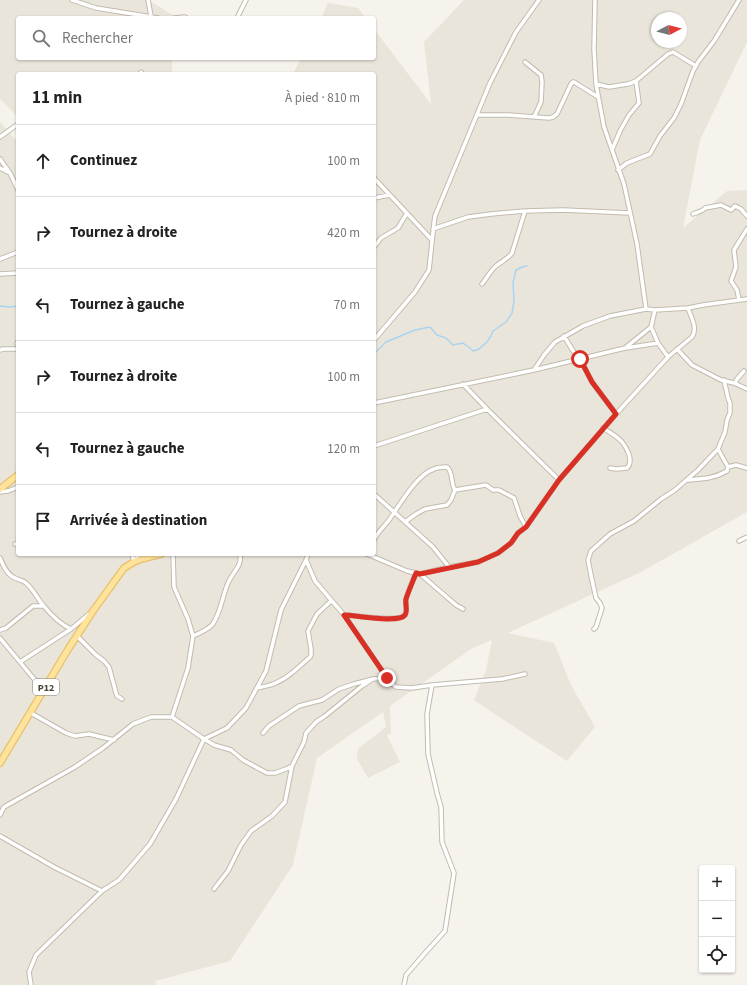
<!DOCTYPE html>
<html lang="fr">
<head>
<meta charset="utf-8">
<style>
  body { margin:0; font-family:"Source Sans 3",sans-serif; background:#f2f2f2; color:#222 }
  .controls { position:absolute; right:12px; bottom:12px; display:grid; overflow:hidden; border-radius:4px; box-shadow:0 1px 3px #0004 }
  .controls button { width:36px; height:36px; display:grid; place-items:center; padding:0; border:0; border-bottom:1px solid #e0e0e0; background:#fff; color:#222; font:20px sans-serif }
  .compass { position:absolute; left:651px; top:12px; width:36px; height:36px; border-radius:50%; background:#fff; box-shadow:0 1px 3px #0004; rotate:83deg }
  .stop { position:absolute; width:12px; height:12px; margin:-9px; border:3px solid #d93025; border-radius:50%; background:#fff }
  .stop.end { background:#d93025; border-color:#fff; box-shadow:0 1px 4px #0008 }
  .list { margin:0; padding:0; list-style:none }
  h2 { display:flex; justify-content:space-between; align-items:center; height:52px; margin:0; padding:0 16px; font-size:17px }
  h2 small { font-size:13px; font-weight:400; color:#767676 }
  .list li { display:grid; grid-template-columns:26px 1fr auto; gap:12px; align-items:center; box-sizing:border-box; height:72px; padding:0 16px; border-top:1px solid #e0e0e0 }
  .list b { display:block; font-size:15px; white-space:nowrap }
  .list em { font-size:13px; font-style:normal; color:#767676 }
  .icon { flex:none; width:22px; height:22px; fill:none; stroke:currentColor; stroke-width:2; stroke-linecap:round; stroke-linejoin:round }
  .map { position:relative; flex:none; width:747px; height:985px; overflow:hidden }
  .search { position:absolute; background:#fff; box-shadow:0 1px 3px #0004; left:16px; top:16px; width:360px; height:44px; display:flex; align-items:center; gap:10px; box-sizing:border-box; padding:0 14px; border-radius:4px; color:#767676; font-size:15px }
  .panel { position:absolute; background:#fff; box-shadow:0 1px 3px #0004; left:16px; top:72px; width:360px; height:484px; border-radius:4px }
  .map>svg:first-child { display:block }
</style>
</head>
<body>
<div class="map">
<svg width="747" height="985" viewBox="0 0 747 985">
  <rect width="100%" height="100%" fill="#f6f3ec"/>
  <path fill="#eae5da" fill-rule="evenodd" d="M0,0H148L173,15V18H18V58H172V74H18V117L0,99Z
    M464,0H747V42L700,140L683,228L727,191L747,190V512L641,572L508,633L554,643L571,685L595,727L567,761L493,713L474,700L486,670L492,640L471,649L390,706L391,734L387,735L400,762L368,778L357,759L358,749L386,727L383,712L317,758L293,865L230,961L155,981L156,985H0V122L18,143V554H374V74H293L301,58H374V29L431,104L424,42ZM657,18H681V42H657Z
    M328,3L358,8L366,18H321Z"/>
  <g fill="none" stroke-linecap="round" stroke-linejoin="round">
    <path stroke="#a9d4f2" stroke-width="1.5" d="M0,306L10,307L18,306
      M374,354L386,342L415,330L430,327L437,335L446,338L453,345L463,343L470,348L473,351L479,349L487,342L491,336L493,331L506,322L512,313L514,301L513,283L516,270L522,267L527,266"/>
    <defs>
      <path id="street" d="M72,0L96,8L158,18
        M148,0L151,16
        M595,0L594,49L596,84L604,127L624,184L637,244L646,309
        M174,18L185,17L186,18
        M237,18L246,0
        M525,62L541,75L542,82L541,102L534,117
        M140,74L141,72
        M596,84L609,87L628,84L636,81L668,54L673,52L696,66
        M477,115H508L549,118L553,117L557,114L571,84L573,82H574L598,97
        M0,137L18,124
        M612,150L620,131L629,115L639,103L636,81
        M0,159L10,173L18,190
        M0,168L10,173
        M618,170L627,163L650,154L660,136L674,118L681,104L693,71L698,62L714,41L739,0
        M374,178L432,240
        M374,198L390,195
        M693,214C696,213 704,210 705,208L721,205L731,210L735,206L741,209L747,216
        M433,229L468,217L491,214L525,211L563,210L630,213
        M374,247L381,238L398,228L407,213
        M0,259L18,252
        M0,274L18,273
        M482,284C487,278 490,271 496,266C502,261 508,259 512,253L525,211
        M739,300L737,290L731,281L736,267L734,250L747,229
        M651,327L658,343L668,357
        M564,336L578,359
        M374,340L415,292L429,270L434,223L435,216L490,83L516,32L539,0
        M18,341L17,344L18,345
        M626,348L658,343
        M677,349L692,365L721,380L734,383L747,389
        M0,350L3,349H18
        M580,359L592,382L616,414
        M534,370L544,355L555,342L583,326L610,316L646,309L655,310
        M724,380L728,398L730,403V413L727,420L725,432L718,449L728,467
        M735,383L737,379L744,371
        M463,384L487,409L559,480
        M374,403L534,370L625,348L651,327L655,310L688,308L703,305L747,299
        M603,428C609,432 617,436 622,442C627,448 634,461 627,468L616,469L610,468
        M374,446L487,409
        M728,467L736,465L747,468
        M687,480C702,479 713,479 727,471L728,467
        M0,492L8,491L18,487
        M374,494L433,547L449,567
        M405,522L416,514L425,509L447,505L451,500L455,490
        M374,540C377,532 384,527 389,520C399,506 417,474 434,469C438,467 443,467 447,467C454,473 450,483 455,490L486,485L493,490H499L514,498L520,516L526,527
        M739,541L747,537
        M15,544H18
        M132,554L134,562L139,554
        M367,554L407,571L420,574L449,567L478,562L498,553L511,543L518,533L526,527L559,480L616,414L668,357L692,337C698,328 691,317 688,308
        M0,558C3,565 7,575 15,578C18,580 23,580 26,583C33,589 37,598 43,605C51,615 60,624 71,629
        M306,560L315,581L344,615L387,678L392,684L396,687L412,688L432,685L502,679L525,674
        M420,574L456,605L463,609
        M344,615C355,615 399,623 405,615C408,611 405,604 406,599C408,590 413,581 416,573
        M594,629L596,627L602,608L600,603L596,598L592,580L588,560L591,551L610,534L634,521L661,499L675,490L698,470L718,449
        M0,630L6,628L33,606H43
        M77,636L96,655L104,661L109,667L116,693L117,696L122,699
        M193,636C200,633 207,630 212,625C222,612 222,593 230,579C235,570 242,565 240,554
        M0,638L44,691
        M20,662L71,629L89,614
        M257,688C262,687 268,686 273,684C287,679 299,667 310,657L311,655V649L308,631L317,614L331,601
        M31,713L66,733L75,736L89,734L114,740
        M172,717L188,668L193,636L188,619L174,587L173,554
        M263,733L269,726L299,706L322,700L339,689L354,684L373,679L387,678
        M0,815L4,807L75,767L103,748L133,724L151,717H172L204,739L214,745L231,750L243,760L267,773H275L286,769L292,766L304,742L306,733L316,722L325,716L362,686L373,679
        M0,836L54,867L102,891
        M214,889L228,871L241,845L251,831L272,816L285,802L292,766
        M31,985L29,972L36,955L102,891L119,880L150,844L176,799L204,739L227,728L246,708L266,671L281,610L306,560L308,554
        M404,985L406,975L426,952L445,931L454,873L442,842L441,807L437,793L428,754L427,714L432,685"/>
      <path id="primary" d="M0,489L18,475
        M0,763L67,651L93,611L124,568L134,562L141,559L161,554"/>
    </defs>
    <use href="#street" stroke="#c2bbae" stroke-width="5.5"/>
    <use href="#primary" stroke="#e6c16a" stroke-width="8"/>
    <use href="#street" stroke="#fff" stroke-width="3.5"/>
    <use href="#primary" stroke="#ffe39c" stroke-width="5.5"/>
  </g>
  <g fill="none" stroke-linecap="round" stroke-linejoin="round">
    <path stroke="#d93025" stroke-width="5" d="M387,678L344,615C355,615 399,624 405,615C408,611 405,604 406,599C409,590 413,581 416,573L420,574L478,562L498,553L511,543L518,533L526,527L559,480L616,414L592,382L580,359"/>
  </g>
  <g text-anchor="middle" stroke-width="3" stroke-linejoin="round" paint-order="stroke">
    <rect fill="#fff" stroke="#817c74" stroke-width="1" x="33" y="679" width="26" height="16" rx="3"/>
    <g font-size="10" font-weight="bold" fill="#4b4439">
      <text x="46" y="691">P12</text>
    </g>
  </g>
</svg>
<div class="controls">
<button>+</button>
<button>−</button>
<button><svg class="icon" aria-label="locate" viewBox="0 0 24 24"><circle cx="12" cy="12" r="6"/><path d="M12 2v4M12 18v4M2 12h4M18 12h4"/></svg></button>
</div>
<svg class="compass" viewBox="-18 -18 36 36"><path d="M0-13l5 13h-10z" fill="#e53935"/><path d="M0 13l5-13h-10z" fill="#767676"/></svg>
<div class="stop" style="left:580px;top:359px"></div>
<div class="stop end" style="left:387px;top:678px"></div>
<div class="search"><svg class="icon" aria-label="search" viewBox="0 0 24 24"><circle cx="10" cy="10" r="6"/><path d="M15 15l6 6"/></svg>Rechercher</div>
<section class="panel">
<h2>11 min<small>À pied · 810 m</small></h2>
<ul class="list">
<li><svg class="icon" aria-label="ahead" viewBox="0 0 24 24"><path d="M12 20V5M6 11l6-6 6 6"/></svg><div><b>Continuez</b></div><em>100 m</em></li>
<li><svg class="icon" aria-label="right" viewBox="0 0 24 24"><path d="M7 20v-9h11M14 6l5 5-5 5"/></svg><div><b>Tournez à droite</b></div><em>420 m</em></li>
<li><svg class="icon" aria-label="left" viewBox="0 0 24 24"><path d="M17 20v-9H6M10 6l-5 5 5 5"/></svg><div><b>Tournez à gauche</b></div><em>70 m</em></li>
<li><svg class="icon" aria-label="right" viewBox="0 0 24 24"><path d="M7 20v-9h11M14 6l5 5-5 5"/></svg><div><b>Tournez à droite</b></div><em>100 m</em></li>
<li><svg class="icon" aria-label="left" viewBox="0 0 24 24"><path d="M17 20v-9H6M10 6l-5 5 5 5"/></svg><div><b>Tournez à gauche</b></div><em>120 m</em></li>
<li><svg class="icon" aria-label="arrive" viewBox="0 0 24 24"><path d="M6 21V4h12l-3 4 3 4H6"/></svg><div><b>Arrivée à destination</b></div></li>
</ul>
</section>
</div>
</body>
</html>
